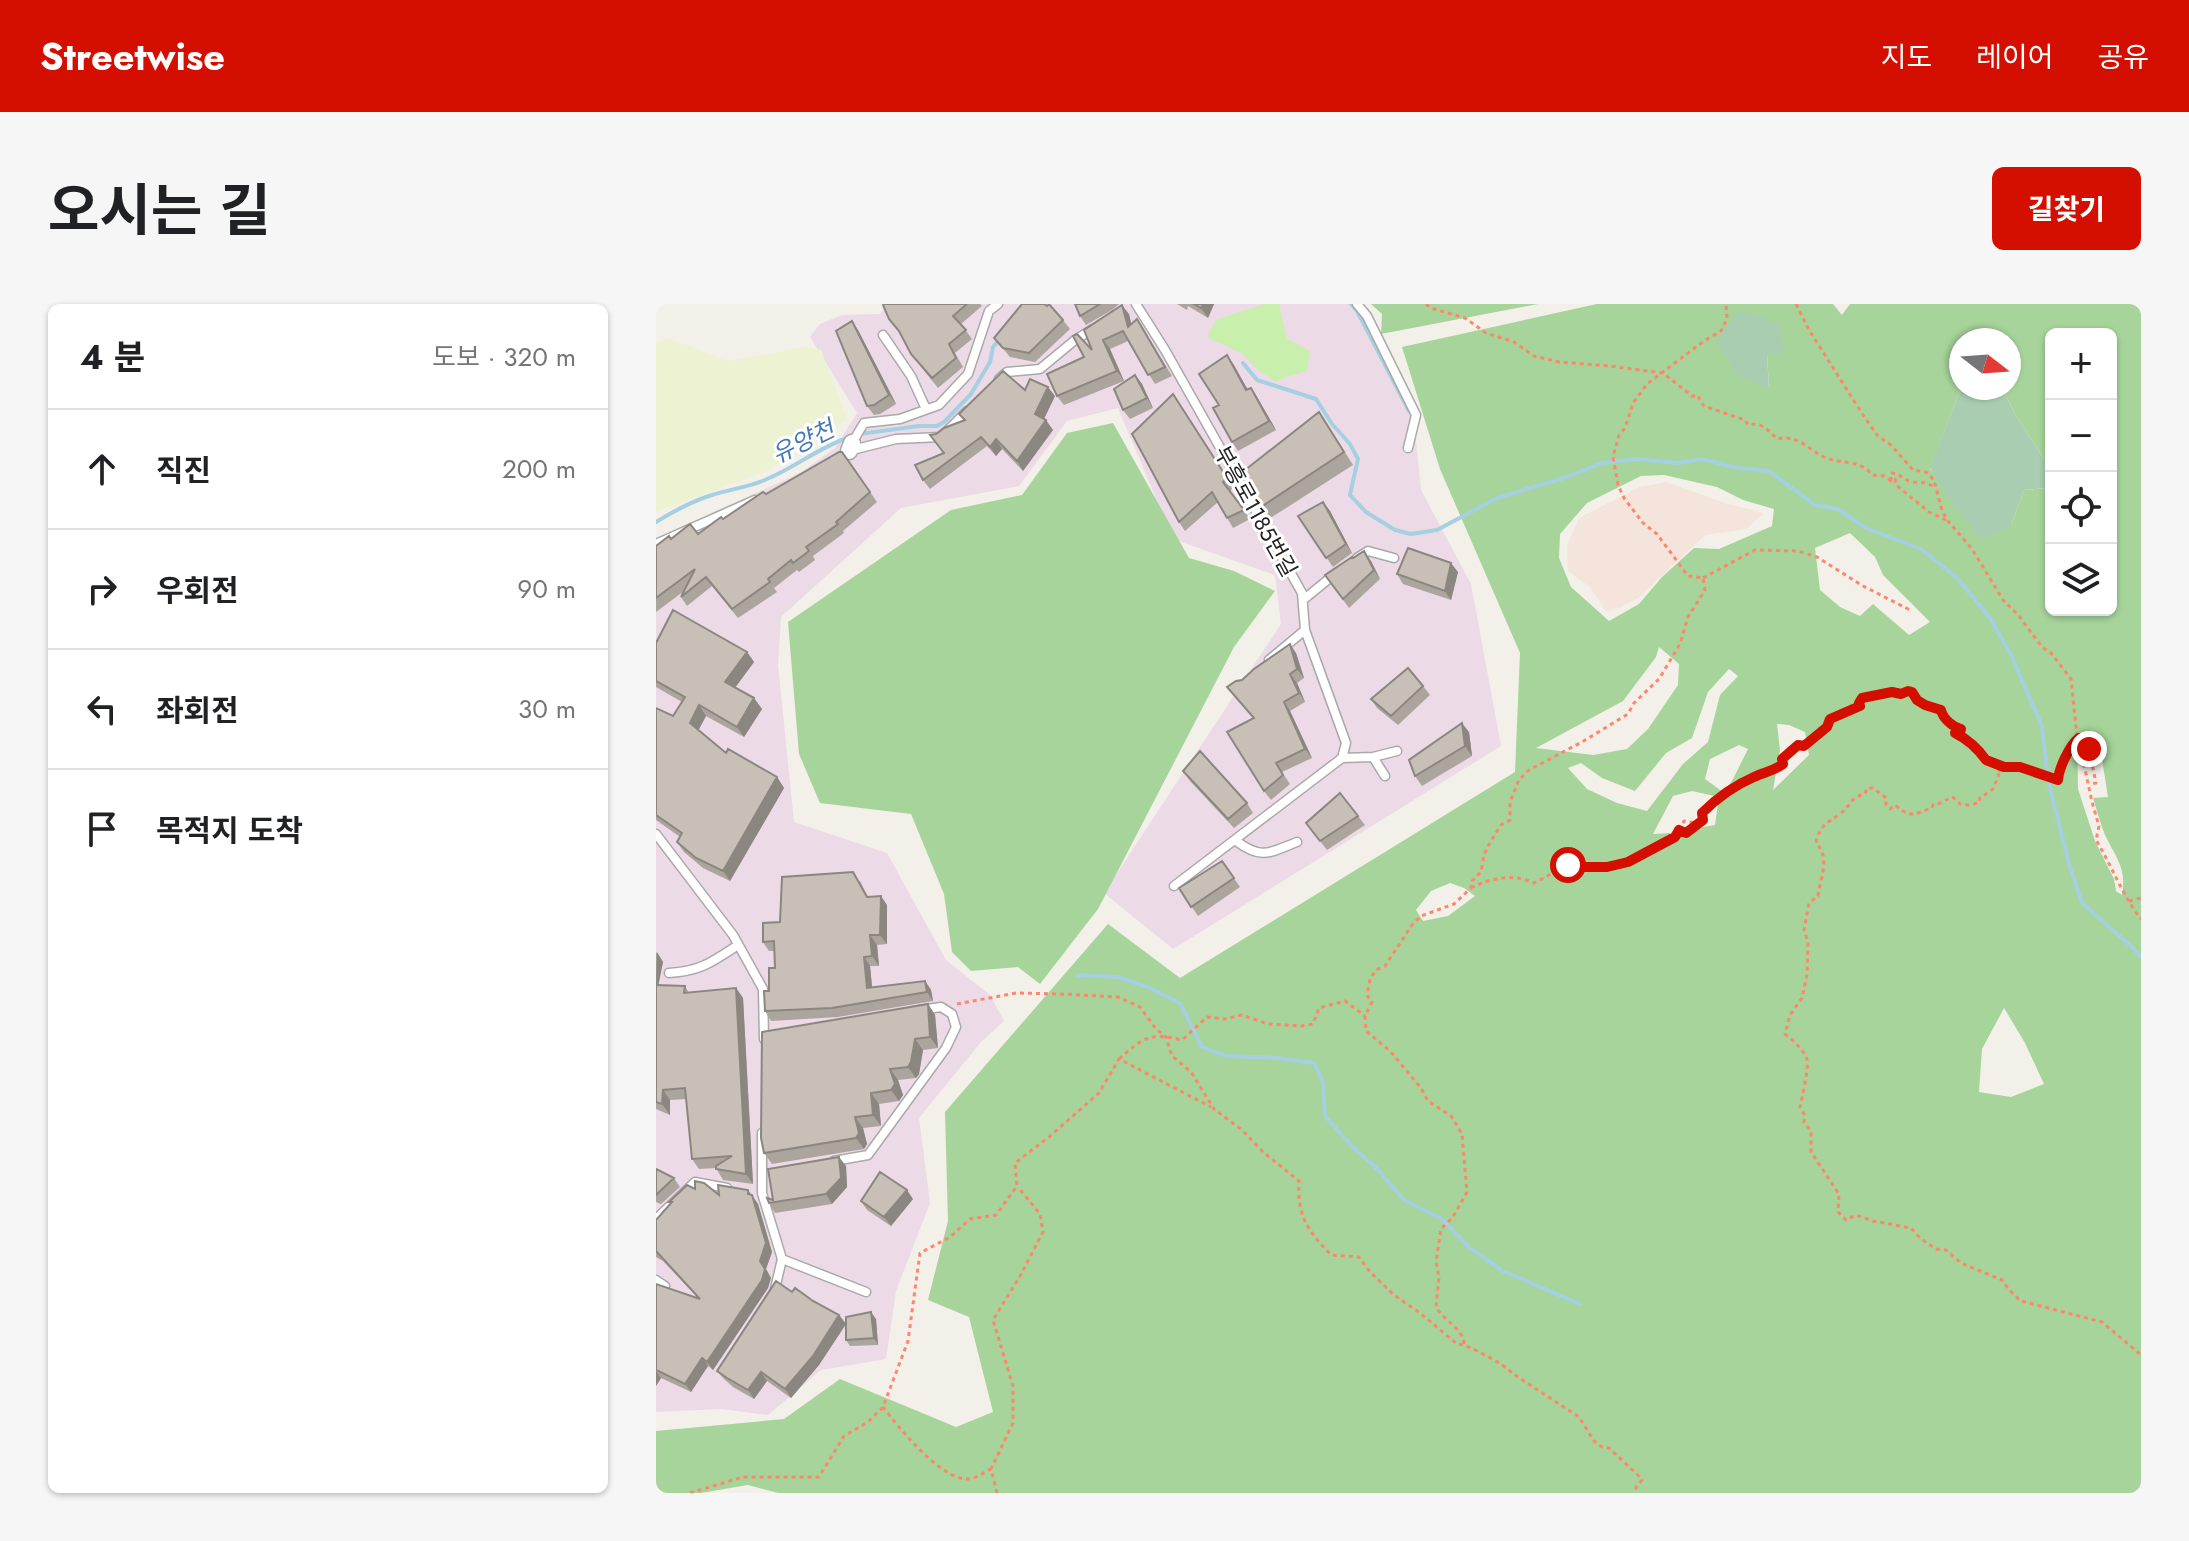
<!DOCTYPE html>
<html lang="ko">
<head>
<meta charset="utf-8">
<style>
  body { margin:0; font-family:Jost,"Noto Sans KR",sans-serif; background:#f6f6f6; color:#202124 }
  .controls { position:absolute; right:24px; top:24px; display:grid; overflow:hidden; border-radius:12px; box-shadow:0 2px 6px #0004 }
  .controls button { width:72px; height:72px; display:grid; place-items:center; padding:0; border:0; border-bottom:2px solid #e0e0e0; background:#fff; color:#202124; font:40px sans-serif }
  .compass { position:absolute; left:1293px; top:24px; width:72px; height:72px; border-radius:50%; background:#fff; box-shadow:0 2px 6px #0004; rotate:107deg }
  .stop { position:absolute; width:24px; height:24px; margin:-18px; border:6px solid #d40f00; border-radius:50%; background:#fff }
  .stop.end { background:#d40f00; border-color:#fff; box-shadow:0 2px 8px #0008 }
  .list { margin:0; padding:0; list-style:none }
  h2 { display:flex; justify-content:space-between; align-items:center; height:104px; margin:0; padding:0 32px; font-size:34px }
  h2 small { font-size:26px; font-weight:400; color:#757577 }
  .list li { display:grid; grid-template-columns:52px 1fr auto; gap:24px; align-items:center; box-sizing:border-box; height:120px; padding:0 32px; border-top:2px solid #e0e0e0 }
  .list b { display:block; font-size:30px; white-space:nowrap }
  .list em { font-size:26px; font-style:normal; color:#757577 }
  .icon { flex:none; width:44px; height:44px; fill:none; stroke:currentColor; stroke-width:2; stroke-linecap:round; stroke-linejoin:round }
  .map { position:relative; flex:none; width:1485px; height:1189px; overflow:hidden; border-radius:12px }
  header { display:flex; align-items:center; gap:48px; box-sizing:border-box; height:112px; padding:0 40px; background:#d40f00; color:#fff }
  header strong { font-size:38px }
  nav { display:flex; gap:44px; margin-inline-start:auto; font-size:28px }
  .intro { display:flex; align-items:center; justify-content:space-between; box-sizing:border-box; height:192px; padding:0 48px }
  h1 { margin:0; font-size:56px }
  .button { padding:20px 36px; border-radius:12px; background:#d40f00; color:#fff; font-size:28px; font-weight:700 }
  main { display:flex; gap:48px; padding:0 48px }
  aside { flex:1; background:#fff; border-radius:12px; box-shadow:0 2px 6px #0004 }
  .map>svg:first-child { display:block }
</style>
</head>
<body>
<header>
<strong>Streetwise</strong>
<nav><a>지도</a><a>레이어</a><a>공유</a></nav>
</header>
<div class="intro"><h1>오시는 길</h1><a class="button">길찾기</a></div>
<main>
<aside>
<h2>4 분<small>도보 · 320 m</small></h2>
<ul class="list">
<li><svg class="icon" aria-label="ahead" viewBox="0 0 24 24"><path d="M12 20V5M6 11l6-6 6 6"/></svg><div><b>직진</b></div><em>200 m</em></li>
<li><svg class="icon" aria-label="right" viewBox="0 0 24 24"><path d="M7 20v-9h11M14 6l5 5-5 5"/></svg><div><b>우회전</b></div><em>90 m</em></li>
<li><svg class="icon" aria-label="left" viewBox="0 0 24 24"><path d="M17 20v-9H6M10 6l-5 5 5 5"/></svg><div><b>좌회전</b></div><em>30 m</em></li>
<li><svg class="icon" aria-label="arrive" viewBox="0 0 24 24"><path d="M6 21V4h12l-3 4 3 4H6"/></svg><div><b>목적지 도착</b></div></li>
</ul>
</aside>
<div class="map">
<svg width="1485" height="1189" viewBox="0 0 1485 1189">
  <rect width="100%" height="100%" fill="#f2f0e8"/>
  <path fill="#ecdae7" d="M231,0H708L716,14L758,117L765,186L815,280L845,442L517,645L448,589L625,320L619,271L517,235L462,104L411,117L363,182L245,204L125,313L122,361L138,518L231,549L290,656L334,691L348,717L325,738L263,814L274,899L240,987L230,1055L165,1066L112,1111L64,1105L0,1108V234L144,169L179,144L201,109L154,33L164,20L186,11L224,10Z"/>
  <path fill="#f4e4db" d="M1010,178L1072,200L1108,209L1090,225L1049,231L982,294L963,304L950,307L933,282L912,267L911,242L923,214L984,183Z"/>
  <path fill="#edf2d3" d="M12,34L72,57L149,43L165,46L191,115L109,168L0,208V39Z"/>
  <path fill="#c8efac" d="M608,0H623L631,35L654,47L651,67L629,73L620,78L602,66L587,50L551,33L560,16Z"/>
  <path fill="#a7d49b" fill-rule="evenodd" d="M715,0H882L725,30L726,10Z
    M941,0H1177L1186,11L1194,0H1485V1189H122L92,1181L45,1189H0V1127L128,1115L184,1075L300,1123L337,1108L313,1013L272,996L292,917L289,808L452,620L524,674L859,468L864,349L784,165L746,43ZM1082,8L1111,50L1113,84ZM1395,30H1455V306H1395V171L1393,184L1368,186L1355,221L1280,171L1274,165L1305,84V36H1353V84H1346L1359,110L1395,166ZM1008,171L1061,183L1087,196L1118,205L1116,222L1063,245L1038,244L1006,273L983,300L953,317L915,283L903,254L904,230L931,199L985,172ZM1194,229L1219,253L1227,271L1274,318L1253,331L1217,300L1204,312L1184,303L1164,286L1159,244ZM1003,343L1023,360L1022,381L992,425L971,445L937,451L880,444L967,397L1000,353ZM1073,365L1082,372L1064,391L1052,438L1027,460L991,507L961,499L931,485L912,464L925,459L946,474L979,487L1010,449L1036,434L1052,388ZM1121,420L1133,421L1149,428L1153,451L1117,486L1124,446ZM1431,429L1432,434L1443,436L1452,493L1437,494C1441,506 1444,519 1449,531C1460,554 1471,564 1466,591L1460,587L1458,575L1439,537L1422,485L1421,433ZM1083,441L1092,445L1076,477L1067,488L1049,475L1054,455ZM1036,487L1063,493L1059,521L1015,529L997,530L1017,492ZM794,579L808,584L819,592L792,612L767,617L760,606L775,587ZM1348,704L1369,739L1388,780L1355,793L1323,788L1326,745Z
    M457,119L533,254L578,267L619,287L578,343L442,605L384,680L362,663L315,667L296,648L288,590L255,510L164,499L143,450L132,318L295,206L366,191L411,129Z"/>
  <path fill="#a8cdb0" d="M1082,8L1099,10L1124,22L1127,48L1111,50L1113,85L1080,70L1061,37Z
    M1305,84H1346L1359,110L1395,166L1393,184L1368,186L1355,221L1326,236L1297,201L1274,164Z"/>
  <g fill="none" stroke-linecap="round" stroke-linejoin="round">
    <path stroke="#a6d0e2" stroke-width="4" d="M695,0L701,7L753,107
      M587,59L601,76L660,95L676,120L694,140L702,155L694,191L710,208L739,226L755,230L781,226L841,194L908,174L946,159L981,155L1022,159L1046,155L1082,164L1113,167L1159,201L1182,205L1210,224L1265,245L1302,275L1334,314L1355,351L1386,422L1392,476L1413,560L1426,599L1476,643L1485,653
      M203,130L263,122H281L288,118L315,90L334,58L337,43L343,36
      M0,218C18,207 36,197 56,191C74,185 94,183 111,175C140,163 165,142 194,133
      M422,671L461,673L492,683L524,699L546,743L570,752L621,754L658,759L667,778L669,812L696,842L722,866L748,896L786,915L814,944L847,967L924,1000"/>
    <defs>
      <path id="lane" d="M480,0L509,46L646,289L649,326L690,439L686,454L518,582
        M701,0L711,12L760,111L752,144
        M227,31L255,72L270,105
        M343,75L351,68L384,65L419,36L437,25
        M196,139L208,119L244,115L283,101L312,70L333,7L342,0
        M192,147L240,135L285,133L311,107
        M0,240L99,196
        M701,254L712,247L738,254
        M647,296L680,269
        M613,356L649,326
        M717,453L729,472
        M686,454L717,453L741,447
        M0,530L77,631L107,685L108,735
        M580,537C606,556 613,549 641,538
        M13,669C45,667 56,658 82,641
        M106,829V889L126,955L210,988
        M178,857L212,851L290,744L300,723L296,710L285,703L264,706
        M0,915L39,878L71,884
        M0,976L9,982
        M119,985L126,955"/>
      <path id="street" d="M193,147L196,139"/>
    </defs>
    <use href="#lane" stroke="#a9a9a9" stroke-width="11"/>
    <use href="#street" stroke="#a9a9a9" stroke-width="19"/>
    <path stroke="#ff866d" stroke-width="3" stroke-dasharray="4 4" stroke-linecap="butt" d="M770,0L775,4L809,14L830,29L858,38L878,52L903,58L953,62L1007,69L1036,92H1043V95L1048,102L1089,116L1092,121C1106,118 1112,126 1121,135C1141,130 1152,145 1168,153C1185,161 1203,154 1216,171L1228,172L1235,177L1239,175L1240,181L1273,208L1290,216
      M1140,0L1153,26L1209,114L1222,132L1235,141L1257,166L1270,168L1278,176L1286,207L1292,217L1316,245L1347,296L1363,312L1386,343L1395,349L1415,375L1420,423L1436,498L1443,522L1440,536C1456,562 1466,591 1485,615
      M1235,177V169C1244,170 1246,174 1253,177C1263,180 1270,176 1279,184
      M1047,274L1099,246L1142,247L1161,253L1207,282L1256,307
      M1427,443L1433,445L1440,479L1433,480
      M1351,463L1349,467L1341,466L1343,471L1337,485L1324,494L1323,499L1312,501L1304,500L1301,496L1296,493L1280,501H1277L1276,504C1259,509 1256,516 1239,501L1234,505L1230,501V494L1217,484H1211L1209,490C1193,494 1195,502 1184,510C1171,519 1163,522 1160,539C1175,554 1164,574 1162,592L1153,599L1148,626L1152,638L1151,671L1146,694L1134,711L1129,730C1137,736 1149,747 1151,756C1153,763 1146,795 1144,803L1149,812L1148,818L1155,827V848L1183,890L1182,908L1190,916L1200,911L1217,917L1255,924L1264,934L1280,945L1290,946L1305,959L1346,976L1353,986L1365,997L1446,1018L1485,1051
      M1023,526L1028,517L1040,519
      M815,584C835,574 856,569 878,579L912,561C924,564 944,564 956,561C971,558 1016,539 1023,526L1030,529L1047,516L1046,509C1062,493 1078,482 1098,473C1108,468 1118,468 1127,460L1126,455C1132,449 1140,441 1148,442L1171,423L1174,415L1204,402L1203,399L1206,394L1236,388L1245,390L1252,387C1255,389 1257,392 1260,394C1266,400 1277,404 1285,406C1287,415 1297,423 1305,425L1304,429H1299C1309,434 1317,441 1325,449C1328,452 1329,456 1333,458C1344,464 1354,460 1365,463C1377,465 1390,472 1402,476C1403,464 1413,442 1423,434
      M1473,597L1485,594
      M301,700L360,689L405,690L462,693L484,703L500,725L510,733L516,752L535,768L558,805L586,826L607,848L643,877C641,912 651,926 675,951L703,953L714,968L738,991L764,1009L801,1040C812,1040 849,1061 856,1069L923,1113L938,1137L946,1143L953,1144L983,1172L986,1176L980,1183V1189
      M463,755C487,734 493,728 526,736L551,713L569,715L586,711L612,720L646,722L657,720L663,704L689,697L709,712
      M808,1040C807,1024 788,1017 780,1003L783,973L780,958L785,925L797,913L811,888L806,830L795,812L772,797L765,784L734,747L710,727L709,712L716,698L711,691L714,675L720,666L729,662L756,621L765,612L798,600L815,584L816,577L825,568L828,551L832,542L845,521L854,516V498L863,476L873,466L926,438L972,410L978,399L1003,375L1024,340L1032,313L1049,286L1047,274L1032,272L1001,230L987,219L968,194L962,181L957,153L963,131L969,124L977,99L991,80L1048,37L1065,27L1071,15L1070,0
      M227,1103C243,1124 285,1176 312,1175C320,1175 328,1168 335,1165
      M34,1189L87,1173H163L188,1132L212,1118L227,1103L252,1037L264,949L294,933L314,915L340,911L361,882L359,859L393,833L443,789L463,755L555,803
      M341,1189L335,1165L357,1119V1082L337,1016L364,972L387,928L384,910L362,883"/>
    <use href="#lane" stroke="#fff" stroke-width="8"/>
    <use href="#street" stroke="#fff" stroke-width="16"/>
  </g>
  <path fill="#aca59d" d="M228,0H324L326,2L305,20L316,35L299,49L307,63L282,84L262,59L246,32L233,15Z
    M419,0H463L456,6L430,21L424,12Z
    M521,0H558L552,14L532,2L531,6Z
    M473,10L475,20L487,24L516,72L499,80L472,37L454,45L468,77L408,101L401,92L428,53Z
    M407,16L414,25L379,58L354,53L338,34Z
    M202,26L240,100L224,110L218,111L211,102Z
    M571,51L591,85L595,84L601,93L620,126L582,147L576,138L563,101Z
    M479,71L486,80L497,104L474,115L467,106Z
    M369,86L399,92L388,115L397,126L367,167L346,145L340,152L331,142L274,185L267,176L287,149L274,131L280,130L308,117L303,110Z
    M517,90L578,183L574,187L594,215L577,224L562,198L529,227L523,218Z
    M671,120L697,161L613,215L605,203Z
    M186,148L221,198L187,227L188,229L157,252L159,256L143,268L141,266L118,284L121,288L82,314L56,282L31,302L25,293L28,287L0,308V242L15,235L42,230L110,190Z
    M667,198L674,207L696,249L677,263L642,212Z
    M697,254L715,257L724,275L693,304L669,271Z
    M802,268L795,296L747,280L741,270Z
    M0,339L91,348L98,358L79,383L106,405L88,433L50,412L42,426L70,449L121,473L128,484L74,577L47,564L28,548L21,538L24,533L0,516V404L17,412L26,398L0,383Z
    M640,349L648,374L641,379L649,398L634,407L656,454L626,468L634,480L615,496L608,487L597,414L571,383Z
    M767,382L774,391L742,421L721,404L715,395Z
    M813,428L816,452L766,482L759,472Z
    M527,467L591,499L597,509L578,524L534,477Z
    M684,489L709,521L671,546L650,519Z
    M566,557L584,583L542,612L523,584Z
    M204,577L212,593L231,601V640L221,641L223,662H214L216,683L269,677L275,686L277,697L182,713L115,717L109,707L119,664L118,647H113L107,638Z
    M0,648L7,658L2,681L29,682L33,689L80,684L87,694L97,880L67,876L60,864L43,865L36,855L30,795L14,796V811L0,805Z
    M272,700L279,711L282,744L267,746L263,770L260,774L242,776L247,791L243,797L223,800L225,822L207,824L211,840L208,845L116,860L108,849Z
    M190,862L191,883L176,900L119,909L113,899L117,896Z
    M0,865L18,874L24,883L5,900L0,898Z
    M39,885L63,891H96L102,900L116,948L110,965L115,974L112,984L57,1066L52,1062L35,1088L5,1074L0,1082V980L42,994L7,957L0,953V916L15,900L13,898Z
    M257,895L235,922L211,906L205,897Z
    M136,988L157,997L183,1011L190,1020L163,1061L135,1094L111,1077L98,1095L77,1083L68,1075L61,1067Z
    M220,1015L222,1041L194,1042L190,1036Z"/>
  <path fill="#8c8680" d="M547,0H558L552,14L545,4Z
    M466,1L473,10L478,32L472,23Z
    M196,17L202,26L240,100L233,91Z
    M447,36L454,45L468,77L461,67Z
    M571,51L578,61L597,95L590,86Z
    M479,71L486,80L497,104L491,94Z
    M392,83L399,92L386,119L379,110Z
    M595,84L601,93L620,126L613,117Z
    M390,116L397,126L367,167L361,157Z
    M340,135L346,145L340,152L334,143Z
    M667,198L674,207L696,249L690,240Z
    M708,247L715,257L724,275L718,266Z
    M795,259L802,268L795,296L789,287Z
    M634,340L640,349L648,374L641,365Z
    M91,348L98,358L76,388L69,378Z
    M634,370L641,379L649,398L643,389Z
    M98,394L106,405L88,433L81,423Z
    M628,398L634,407L656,454L649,445Z
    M43,401L50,412L41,429L34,419Z
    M806,419L813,428L816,452L809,442Z
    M121,473L128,484L74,577L67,567Z
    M225,592L231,601V640L224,631Z
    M214,631L221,641L223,662L216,652Z
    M1,648L7,658L2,683L0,681Z
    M208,653L214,662L217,693L211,684Z
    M269,677L275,686L277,697L271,688Z
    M80,684L87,694L97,880L90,870Z
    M272,700L279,711L282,744L274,733Z
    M259,735L267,746L263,770L260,774L252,763Z
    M234,765L242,776L247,791L243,797L235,786Z
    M7,786L14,796V811L6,800Z
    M215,789L223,800L225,822L217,811Z
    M199,813L207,824L211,840L208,845L200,834Z
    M183,853L190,862L191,883L176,900L170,890Z
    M92,886L102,900L116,948L110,965L115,974L112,984L57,1066L51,1058L104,957Z
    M251,886L257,895L235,922L228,913Z
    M215,1008L220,1015L222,1041L218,1034Z
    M183,1011L190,1020L163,1061L135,1094L129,1085Z
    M46,1054L52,1062L35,1088L29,1080Z
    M0,1067L5,1074L0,1082Z
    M105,1068L111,1077L98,1095L92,1086Z"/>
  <path fill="#c8c0b7" stroke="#8c8680" stroke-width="2" d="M228,0H311L297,12L310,26L293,40L300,54L276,74L255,50L243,27L233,15L227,1Z
    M366,0H388L391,2L393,0L407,16L373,49L347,44L338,34Z
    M419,0H444L424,12Z
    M538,0H547L545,4Z
    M466,1L472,23L481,15L509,63L492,71L467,27L447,36L461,67L401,92L391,70L428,53L417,32L421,30L436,46L428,26Z
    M196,17L233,91L218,101L211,102L180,27Z
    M571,51L590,86L595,84L613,117L576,138L557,104L563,101L543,70Z
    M347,67L369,86L374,75L392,83L379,110L390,116L361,157L340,135L334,143L325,133L267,176L259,161L288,149L274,131L280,130L288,124L309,116L303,110Z
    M479,71L491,94L467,106L458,85Z
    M517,90L571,174L567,178L588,206L571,214L556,188L523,218L476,130Z
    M663,108L688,148L605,203L589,166Z
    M183,148H186L214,188L180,218L182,220L150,243L153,247L137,259L135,256L112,275L114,278L76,305L50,273L25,293L39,265L0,294V242L13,232L15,235L34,220L42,230L65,213L67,215L107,188L110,190Z
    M667,198L690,240L670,254L642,212Z
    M752,244L795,259L789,287L741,270Z
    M708,247L718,266L687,295L669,271L696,253L697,254Z
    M17,306L91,348L69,378L98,394L81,423L43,401L34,419L70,449L72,445L121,473L67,567L40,554L21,538L26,529L0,511V404L17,412L29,393L0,377V339Z
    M634,340L641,365L634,370L643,389L628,398L649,445L620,459L627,471L608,487L571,428L598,414L571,383L580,377L586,376L598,365Z
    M752,364L767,382L735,412L715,395Z
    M806,419L809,442L759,472L753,456Z
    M544,447L591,499L572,515L527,467Z
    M684,489L702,512L664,537L650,519Z
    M566,557L578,574L535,603L523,584Z
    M197,568L211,593L225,592L224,631H214L216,652L208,653L211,684L269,677L271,688L176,704L109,707L108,687H113V664H119L118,637L107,638V619L124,618L126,573Z
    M0,681L29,682L28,689L80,684L90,870L60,865V862L76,852L36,855L29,784L7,786L6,800L0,798Z
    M272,700L274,733L259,735L255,758L252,763L234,765L239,780L235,786L215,789L217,811L199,813L203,829L200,834L108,849L105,834L106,728Z
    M183,853L185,874L170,890L113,899L111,894L117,896L112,865Z
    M0,865L18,874L0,891Z
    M224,868L251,886L228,913L205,897Z
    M39,877L48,879L63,891L62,881L92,886V890L96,891L110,939L104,957L109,965L106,976L51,1058L46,1054L29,1080L0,1066V980L44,995L0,947V916L16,898H13L31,881L39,885Z
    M120,977L136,988L139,984L157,997L183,1011L157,1052L129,1085L105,1068L92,1086L71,1074L61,1067Z
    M215,1008L218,1034L190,1036V1013Z"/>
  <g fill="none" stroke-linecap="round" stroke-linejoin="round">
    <path stroke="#d40f00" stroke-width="10" d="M912,561L919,563H951L972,558L1019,533L1023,526L1030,529L1047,516L1046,509C1062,493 1077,482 1098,473C1108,468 1118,467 1127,460L1126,455L1142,441L1148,442L1171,423L1174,415L1204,402L1203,399L1206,394L1236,388L1245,390L1252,387L1256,388L1261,396L1269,401L1285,406C1287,415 1297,423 1305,425L1304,429H1299C1311,435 1323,446 1330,456L1348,463H1364L1402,476C1403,464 1413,442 1423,434L1425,442L1433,445"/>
  </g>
  <g text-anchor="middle" stroke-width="6" stroke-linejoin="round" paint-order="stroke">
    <g font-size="22" fill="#222" stroke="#fff">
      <text transform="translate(600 207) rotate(61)" y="8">부흥로1185번길</text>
    </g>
    <g font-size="24" font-style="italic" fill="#4678b9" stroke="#fff">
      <text transform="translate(147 138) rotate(-26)" y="8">유양천</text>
    </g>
  </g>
</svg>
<div class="controls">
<button>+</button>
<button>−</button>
<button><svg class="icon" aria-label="locate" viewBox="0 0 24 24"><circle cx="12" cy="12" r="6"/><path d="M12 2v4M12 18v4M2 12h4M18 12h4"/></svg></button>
<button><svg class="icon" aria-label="layers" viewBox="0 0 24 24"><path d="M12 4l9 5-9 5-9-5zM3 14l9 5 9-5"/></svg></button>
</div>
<svg class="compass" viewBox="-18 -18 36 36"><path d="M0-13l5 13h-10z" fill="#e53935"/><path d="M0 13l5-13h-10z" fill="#757577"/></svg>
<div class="stop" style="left:912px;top:561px"></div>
<div class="stop end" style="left:1433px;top:445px"></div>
</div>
</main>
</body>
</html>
